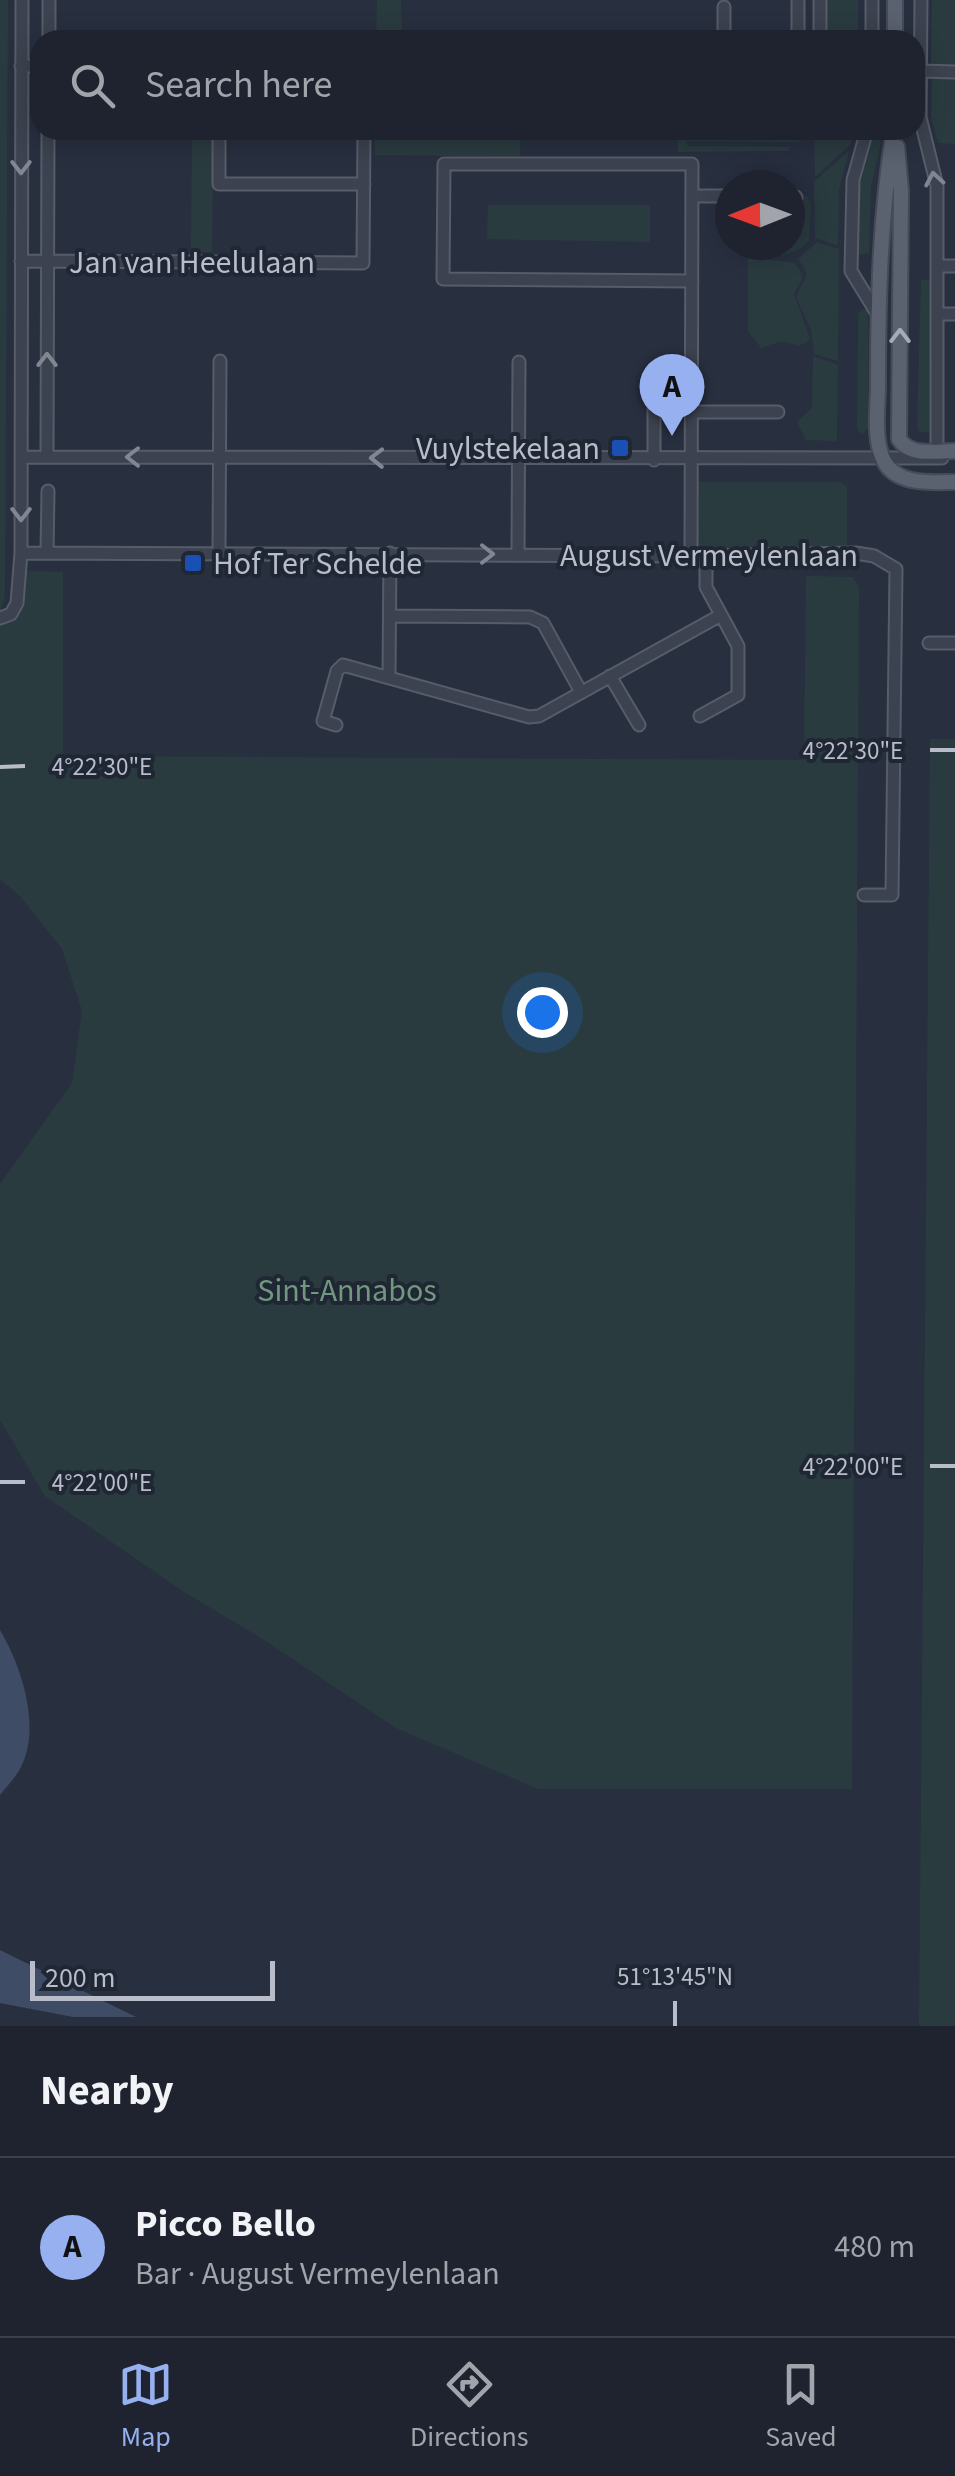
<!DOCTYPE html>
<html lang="en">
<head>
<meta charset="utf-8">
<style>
  body { margin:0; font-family:"Source Sans 3",sans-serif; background:#262b37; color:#f1f3f6 }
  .compass { position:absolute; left:715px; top:170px; width:90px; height:90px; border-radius:50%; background:#1e232f; box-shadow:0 5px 25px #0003; rotate:269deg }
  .scale { position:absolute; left:30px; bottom:25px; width:245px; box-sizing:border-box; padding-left:10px; border:5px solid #b8bdc9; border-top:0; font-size:28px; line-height:35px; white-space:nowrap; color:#b8bdc9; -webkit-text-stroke:8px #202734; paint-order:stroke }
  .you { position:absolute; left:542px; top:1012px; width:35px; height:35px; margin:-25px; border:8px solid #fff; border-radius:50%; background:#1a73e8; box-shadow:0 0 0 15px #1a73e833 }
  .badge { display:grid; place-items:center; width:65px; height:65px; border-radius:50%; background:#96b0f0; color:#111; font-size:32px; font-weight:700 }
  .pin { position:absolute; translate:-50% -82px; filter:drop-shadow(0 2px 5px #0008) }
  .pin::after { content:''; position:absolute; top:52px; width:35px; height:30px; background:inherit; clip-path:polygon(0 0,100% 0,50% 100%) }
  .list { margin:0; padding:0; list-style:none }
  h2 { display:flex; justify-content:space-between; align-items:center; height:130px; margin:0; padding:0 40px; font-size:42px }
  h2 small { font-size:32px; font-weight:400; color:#a1a4aa }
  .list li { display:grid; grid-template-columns:65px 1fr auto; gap:30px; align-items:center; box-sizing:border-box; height:180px; padding:0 40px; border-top:2px solid #3c404b }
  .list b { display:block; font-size:38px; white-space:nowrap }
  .list p { margin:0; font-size:32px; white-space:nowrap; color:#a1a4aa }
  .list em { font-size:32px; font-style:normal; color:#a1a4aa }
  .icon { flex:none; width:55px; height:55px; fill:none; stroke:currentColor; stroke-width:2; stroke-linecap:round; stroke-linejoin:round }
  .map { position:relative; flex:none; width:955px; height:2026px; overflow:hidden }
  .search { position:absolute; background:#1e232f; box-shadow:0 5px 25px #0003; left:30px; right:30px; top:30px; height:110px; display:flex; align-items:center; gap:25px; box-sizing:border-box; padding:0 35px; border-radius:30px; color:#a1a4aa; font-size:38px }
  .sheet { height:310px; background:#1e232f }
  nav { display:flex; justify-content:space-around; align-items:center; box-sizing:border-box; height:140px; border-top:2px solid #3c404b; background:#1e232f; font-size:28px; color:#a1a4aa }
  nav a { display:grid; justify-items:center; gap:5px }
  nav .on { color:#96b0f0 }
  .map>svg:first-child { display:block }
</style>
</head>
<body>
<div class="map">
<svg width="955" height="2026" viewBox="0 0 955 2026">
  <rect width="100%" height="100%" fill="#282f3f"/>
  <path fill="#2a3b40" d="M0,0H8L5,597L0,611Z
    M377,0H401L402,34L521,37V40H376Z
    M825,0H858V40H825Z
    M932,0H955V67H931Z
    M932,78H955V144L938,143L931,118Z
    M192,130H214L212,252H191Z
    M375,130H521L520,157L375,155Z
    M678,130H794L800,142L687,141V146L789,147V151L678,152Z
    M814,130H854L850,145L815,177Z
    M875,130H884L871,186L869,254H858V193Z
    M849,151L839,190L838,244L836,245L815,238L814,182Z
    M796,193L808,197L811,206L809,241C787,262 771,256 746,245H790V215L796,214Z
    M488,205H650V242L487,239Z
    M817,242L839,249L838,361L814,354L811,330L796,297L807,274L798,258Z
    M748,250C755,253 764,259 772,260C788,263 799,257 802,279L794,294L810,339C799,350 796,343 783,342C776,342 768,346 761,348L748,331Z
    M921,280H930L929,432H920L917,427Z
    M868,307L869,427L863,434L857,430L858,318L859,312Z
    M813,356L838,365L837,441L806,440L797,422L812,408Z
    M696,482H840L847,487V549L697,548Z
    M24,571L63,572V756L804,760L806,576L853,577L859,587L852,1789H538L396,1728L266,1641L184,1592L45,1496L0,1420V1184L72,1083L82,1011L62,949L20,896L0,879V624C28,619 23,594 24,571Z
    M930,739H955V2026H919Z"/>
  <path fill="#3f4c66" d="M0,1630C22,1667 42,1729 20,1769C15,1778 6,1787 0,1795Z
    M0,1950L136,2017H73L0,2003Z"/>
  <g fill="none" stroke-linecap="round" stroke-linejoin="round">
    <defs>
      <path id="minor" d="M872,0V40
        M921,0L920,117L937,186V451
        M49,40V0
        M724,40V7
        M798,40V0
        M820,40V0
        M21,66H40
        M920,71L955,72
        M219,130V184H364
        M867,130L853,180L851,271L878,315
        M692,196H730
        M790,197H796
        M21,261L363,263L364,130
        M938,266H955
        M938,314H955
        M691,412H778
        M21,457L942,458
        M47,457L48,130
        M654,460V384L660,374
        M21,553L706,556L856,553L874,556L896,569L892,895H864
        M47,553L48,491
        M219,553L220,361
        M518,554L519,362
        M691,556L692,164H444L443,279L692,281
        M390,616L530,617L543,623L581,692
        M0,618L11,614L17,603L21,553L22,0
        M929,643H955
        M389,676L390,553
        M610,676L639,725
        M700,716L738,695V646L706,587V556
        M336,725L323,721L337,671L343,665L529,717L539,716L721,615"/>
      <path id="major" d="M895,0V40
        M894,130C880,214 878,299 878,385C878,408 873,440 884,461C897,486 932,482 955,482
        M897,147L901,191L899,439C910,457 936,451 955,451"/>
    </defs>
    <use href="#minor" stroke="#565d69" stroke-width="15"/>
    <use href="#major" stroke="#454b58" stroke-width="18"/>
    <use href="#minor" stroke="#3c424f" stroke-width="11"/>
    <use href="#major" stroke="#5a616f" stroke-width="14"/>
  </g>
  <defs><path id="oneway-chevron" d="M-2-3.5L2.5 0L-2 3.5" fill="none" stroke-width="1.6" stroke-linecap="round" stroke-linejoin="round" transform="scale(2.5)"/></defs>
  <g stroke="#808692">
    <use href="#oneway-chevron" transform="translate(21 167) rotate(90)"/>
    <use href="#oneway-chevron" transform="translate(934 179) rotate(-100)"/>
    <use href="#oneway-chevron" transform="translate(47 360) rotate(-90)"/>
    <use href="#oneway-chevron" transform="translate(133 457) rotate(-180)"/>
    <use href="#oneway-chevron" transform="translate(377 458) rotate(-179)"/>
    <use href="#oneway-chevron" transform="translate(21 514) rotate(90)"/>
    <use href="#oneway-chevron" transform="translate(487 554)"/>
  </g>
  <use stroke="#a5abb7" href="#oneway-chevron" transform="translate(900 336) rotate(-90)"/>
  <path fill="none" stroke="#b8bdc9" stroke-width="4" d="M930,750H955M0,767L25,766M930,1466H955M0,1482H25M675,2001V2026"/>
  <g fill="#1a4fb4" stroke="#202734" stroke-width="4">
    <rect x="610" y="438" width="20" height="20" rx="5"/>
    <rect x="183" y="553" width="20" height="20" rx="5"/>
  </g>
  <g text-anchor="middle" stroke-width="8" stroke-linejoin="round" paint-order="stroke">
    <g font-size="32" fill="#b8bdc9" stroke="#202734">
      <text x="192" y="273">Jan van Heelulaan</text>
      <text x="709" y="566">August Vermeylenlaan</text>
    </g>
    <g font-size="32" fill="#b8bdc9" stroke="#202734" text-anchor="end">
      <text x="600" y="459">Vuylstekelaan</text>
      <text x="213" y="574" text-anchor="start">Hof Ter Schelde</text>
    </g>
    <g font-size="32" fill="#71987e" stroke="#202734">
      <text x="347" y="1301">Sint-Annabos</text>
    </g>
  </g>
  <g font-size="25" text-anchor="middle" fill="#b8bdc9" stroke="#202734" stroke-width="8" stroke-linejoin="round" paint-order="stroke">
    <text x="853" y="759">4°22'30"E</text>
    <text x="102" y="775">4°22'30"E</text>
    <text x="853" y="1475">4°22'00"E</text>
    <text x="102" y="1491">4°22'00"E</text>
    <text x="675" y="1985">51°13'45"N</text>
  </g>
</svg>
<svg class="compass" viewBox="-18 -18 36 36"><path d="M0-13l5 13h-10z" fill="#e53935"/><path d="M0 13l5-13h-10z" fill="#a1a4aa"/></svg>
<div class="scale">200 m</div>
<div class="you"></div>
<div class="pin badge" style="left:672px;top:436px">A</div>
<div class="search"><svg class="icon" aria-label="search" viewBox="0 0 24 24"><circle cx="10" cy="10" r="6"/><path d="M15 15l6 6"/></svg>Search here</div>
</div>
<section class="sheet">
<h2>Nearby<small></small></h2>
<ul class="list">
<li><span class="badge">A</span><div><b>Picco Bello</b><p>Bar · August Vermeylenlaan</p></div><em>480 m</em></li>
</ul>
</section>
<nav>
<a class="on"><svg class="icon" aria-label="map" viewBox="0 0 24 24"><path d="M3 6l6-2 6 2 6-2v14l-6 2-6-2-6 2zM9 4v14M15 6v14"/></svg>Map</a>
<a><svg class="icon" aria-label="directions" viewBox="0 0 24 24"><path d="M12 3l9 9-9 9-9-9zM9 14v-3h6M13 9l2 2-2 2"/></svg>Directions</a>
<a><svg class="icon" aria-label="saved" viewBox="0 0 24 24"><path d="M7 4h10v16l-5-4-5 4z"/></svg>Saved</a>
</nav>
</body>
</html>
